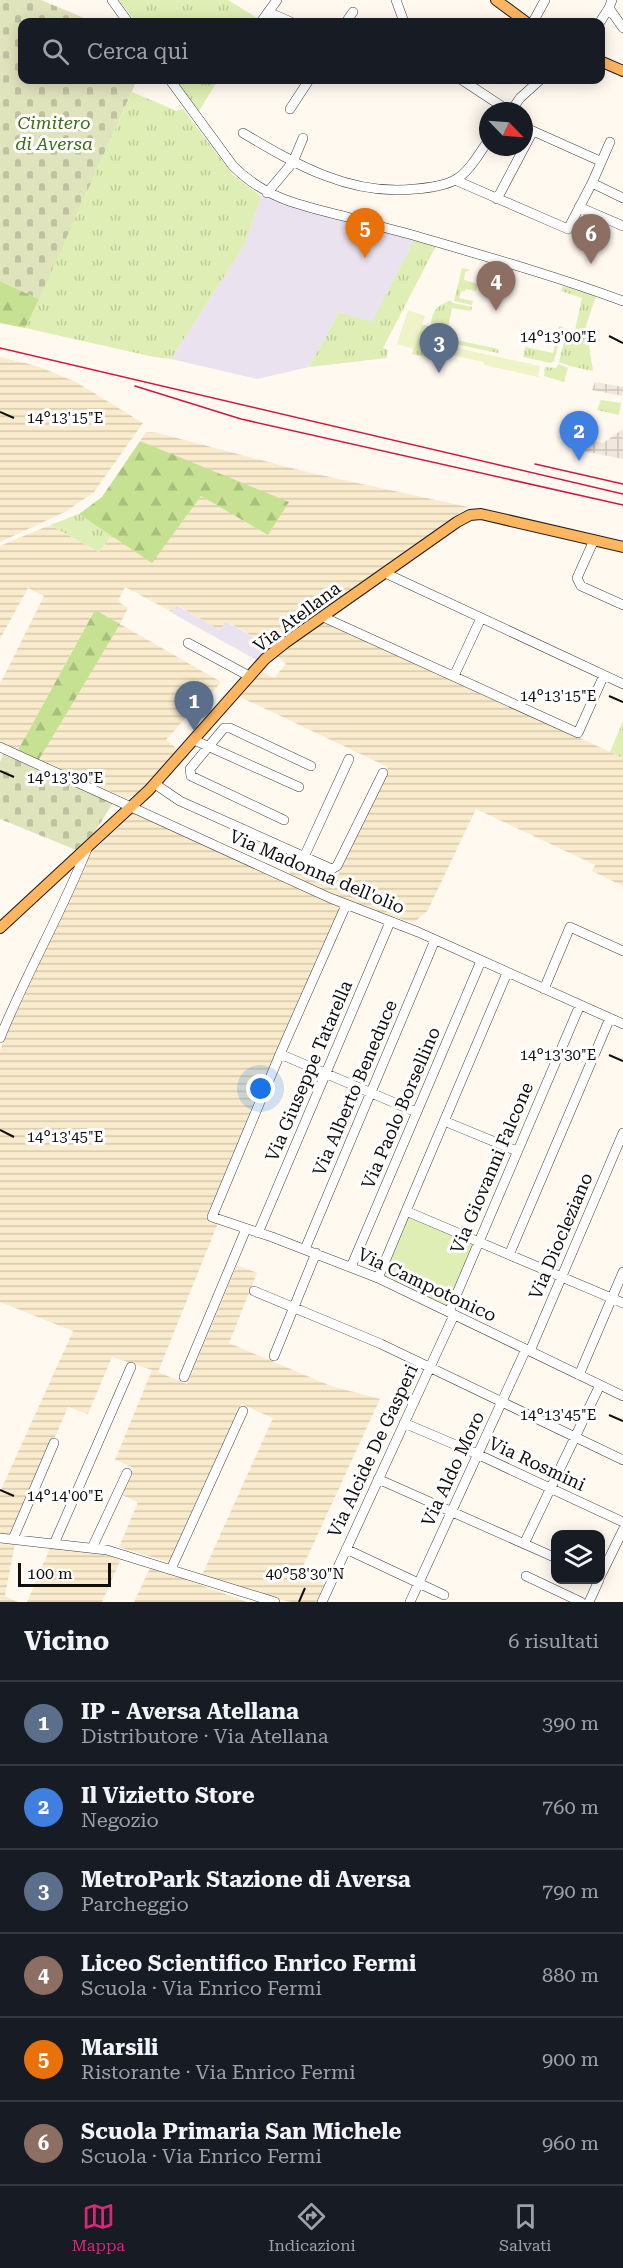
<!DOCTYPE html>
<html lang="it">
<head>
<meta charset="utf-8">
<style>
  body { margin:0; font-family:"Roboto Serif",serif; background:#20242c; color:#f1f3f6 }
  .controls { position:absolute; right:18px; bottom:18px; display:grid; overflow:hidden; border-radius:12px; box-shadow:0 3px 15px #0003 }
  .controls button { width:54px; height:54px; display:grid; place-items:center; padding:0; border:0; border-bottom:2px solid #363941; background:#171b24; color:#f1f3f6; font:30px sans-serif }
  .compass { position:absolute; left:479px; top:102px; width:54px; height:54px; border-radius:50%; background:#171b24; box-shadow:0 3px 15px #0003; rotate:115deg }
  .scale { position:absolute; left:18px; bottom:15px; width:93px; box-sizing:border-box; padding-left:6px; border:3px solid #0e0e0e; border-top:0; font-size:16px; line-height:21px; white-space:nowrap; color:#0e0e0e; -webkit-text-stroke:4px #fff; paint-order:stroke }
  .you { position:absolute; left:261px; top:1089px; width:21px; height:21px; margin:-15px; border:4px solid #fff; border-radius:50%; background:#1a73e8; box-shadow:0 0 0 9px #1a73e833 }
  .badge { display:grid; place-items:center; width:39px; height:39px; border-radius:50%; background:#db2777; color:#fff; font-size:20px; font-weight:700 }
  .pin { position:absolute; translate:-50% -50px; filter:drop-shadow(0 2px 3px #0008) }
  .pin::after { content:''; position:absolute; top:32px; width:21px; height:18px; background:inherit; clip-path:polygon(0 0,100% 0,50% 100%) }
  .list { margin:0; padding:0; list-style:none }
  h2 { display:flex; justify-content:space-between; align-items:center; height:78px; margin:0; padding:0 24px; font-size:26px }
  h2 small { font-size:20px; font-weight:400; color:#9ea1a6 }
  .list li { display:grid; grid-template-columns:39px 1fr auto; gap:18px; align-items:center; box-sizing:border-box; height:84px; padding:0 24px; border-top:2px solid #363941 }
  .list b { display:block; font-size:22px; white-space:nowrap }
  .list p { margin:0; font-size:20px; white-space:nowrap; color:#9ea1a6 }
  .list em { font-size:20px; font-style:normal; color:#9ea1a6 }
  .icon { flex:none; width:33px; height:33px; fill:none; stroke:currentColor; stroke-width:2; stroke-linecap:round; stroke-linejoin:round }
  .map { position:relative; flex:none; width:623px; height:1602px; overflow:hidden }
  .search { position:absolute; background:#171b24; box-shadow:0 3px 15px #0003; left:18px; right:18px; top:18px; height:66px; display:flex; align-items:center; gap:15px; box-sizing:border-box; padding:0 21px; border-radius:12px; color:#9ea1a6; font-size:22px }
  .sheet { height:582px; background:#171b24 }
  nav { display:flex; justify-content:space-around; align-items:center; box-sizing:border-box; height:84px; border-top:2px solid #363941; background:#171b24; font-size:16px; color:#9ea1a6 }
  nav a { display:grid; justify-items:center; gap:3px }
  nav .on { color:#db2777 }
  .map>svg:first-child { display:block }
</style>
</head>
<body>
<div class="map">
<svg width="623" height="1602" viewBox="0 0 623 1602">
  <defs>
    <pattern id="farmland-rules" width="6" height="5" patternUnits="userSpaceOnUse" patternTransform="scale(1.5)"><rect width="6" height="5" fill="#f9ebcc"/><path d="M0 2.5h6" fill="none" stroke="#d4c8ae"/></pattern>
    <pattern id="grass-tufts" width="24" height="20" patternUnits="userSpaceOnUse" patternTransform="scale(1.5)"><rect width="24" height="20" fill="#dfeeb4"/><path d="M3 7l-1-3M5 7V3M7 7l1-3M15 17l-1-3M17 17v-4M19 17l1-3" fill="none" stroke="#becb9a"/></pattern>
    <pattern id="forest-firs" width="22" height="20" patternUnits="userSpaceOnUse" patternTransform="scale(1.5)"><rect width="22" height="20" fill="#c6e192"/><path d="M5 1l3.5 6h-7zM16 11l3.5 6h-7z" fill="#a9c07d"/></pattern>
    <pattern id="cemetery-stones" width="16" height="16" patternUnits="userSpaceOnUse" patternTransform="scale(1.5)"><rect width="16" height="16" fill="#e0e4bd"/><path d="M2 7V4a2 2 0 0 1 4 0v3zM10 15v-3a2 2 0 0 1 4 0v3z" fill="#bfc2a1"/></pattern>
    <pattern id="plaza-grid" width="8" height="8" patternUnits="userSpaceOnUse" patternTransform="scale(1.5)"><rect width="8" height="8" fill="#f1e7dd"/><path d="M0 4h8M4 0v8" fill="none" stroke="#cdc5bc"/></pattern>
  </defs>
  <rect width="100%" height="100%" fill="#fff9f0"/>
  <path fill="#eae2ee" d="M261,196L306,211L414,238V240L372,323L339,312L309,367L257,379L171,359L245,244Z
    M176,605L220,630L225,621L274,649L260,662L172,613Z"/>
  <path fill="url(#farmland-rules)" d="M0,357L37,366L76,382L143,423L94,492L65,512L0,542Z
    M146,432H154L307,472L468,507L271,647L226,621L220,630L177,605L172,612L125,587L119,599L120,603L128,608L120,624L221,682L212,693L203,687L197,695L193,694L188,701L195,707L166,740L180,751L138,794L126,798L38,761L95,610L17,752L0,743V684L44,596L28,588L0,639V546L50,525L99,552L112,535L152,562L201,496L268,535L288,503L140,441Z
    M325,620L623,758V886L592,871L595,865L476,809L428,910L417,920L411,922L378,912L288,877L296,857L338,875L388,767L240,697L261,671L274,678L286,664L277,656Z
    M136,810L341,905L206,1218L218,1223L158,1372L187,1384L237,1265L257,1273L229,1343L331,1386L380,1399L300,1573L327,1585L318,1602H291L255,1594L202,1575L273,1418L241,1404L171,1563L119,1547L138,1502L122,1495L134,1468L115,1460L152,1370L112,1357L88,1414L68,1407L13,1534L0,1533V1492L73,1331L0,1302V1050L41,954L86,866L81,863Z
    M0,1542L15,1543L5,1596L18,1602H0Z
    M50,1548L92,1552L121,1559L102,1602H27Z
    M150,1568L185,1579L247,1602H134Z"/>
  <path fill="url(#grass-tufts)" d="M119,0H228L259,19L257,22H136Z
    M176,80H218L199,111Z
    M132,92L177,111L183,109L233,175L261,196L245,244L171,359L154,357L25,328Z
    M414,240L436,246L383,348L388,350L387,358L309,367L339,312L372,322Z
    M462,268L471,270L465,272L464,280L478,284L476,291L466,289L465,291H461L459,298L473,301L472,305L454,301Z
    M563,286L596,296L586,326L593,371L570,366L559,362L566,333L574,335L582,298L561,291Z
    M450,300L453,303L472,307L471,311L452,308L446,338L499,349L498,353L441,341L431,336C430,328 431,314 437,308C441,304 446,303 450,300Z
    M422,325L428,326L430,338L438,343L434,359L412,354Z
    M559,326L563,327L554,361L551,363L523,357L525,347L553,353Z
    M559,364L568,368L564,382L544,376L545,367L556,368Z
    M601,400L621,403L619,415L597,410Z
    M79,514L112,535L99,552L50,525Z
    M623,721V758L610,752Z"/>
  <path fill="url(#forest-firs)" d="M0,281L39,299L25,328L0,323Z
    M140,441L289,502L268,535L201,496L152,563L79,514L102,497Z
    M95,610L120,624L38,761L17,752Z"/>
  <path fill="url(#cemetery-stones)" d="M0,0H41L94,22H22V80H137L39,299L0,281Z
    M4,752L115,800L94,833L76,850L0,819V762Z"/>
  <path fill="#dfeeb4" d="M409,1216L474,1244L447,1308L382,1276Z"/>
  <path fill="#eef4c7" d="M408,310L425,316L414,349L397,344Z
    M439,344L540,366L538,377L484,365V362L437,352Z"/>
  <path fill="url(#plaza-grid)" d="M595,382L623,387V396L592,390Z
    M623,429V459L578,450L581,438L603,443Z"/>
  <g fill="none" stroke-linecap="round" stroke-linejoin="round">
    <defs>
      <path id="minor" d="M112,0L128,22
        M396,0L404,22
        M609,8L623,28
        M268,12L291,22
        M261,22L277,0
        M346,22L353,12
        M533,22L545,0
        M600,22L609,8L612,0
        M170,80L233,166C267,200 303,206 347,217C368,223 389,229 409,234C481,255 553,275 623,301
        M462,80L509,111
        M290,109L309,80
        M511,111L520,98L540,80
        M524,127L600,161
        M243,133C297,165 350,196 415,189C428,188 444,186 455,180C469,172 479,154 488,141
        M455,180L568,229L592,183L610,142
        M592,183L623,198
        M267,193L293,162L303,138
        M497,199L533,131
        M579,207L623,226
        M594,540L577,578L581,586L623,605
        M385,573L623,684
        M323,617L578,733L604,675
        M188,643L249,676
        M454,676L481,618
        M194,740L299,787
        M0,747L330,898L418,932L623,1024
        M155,784L180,801L332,869L337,866L383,773
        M284,820L191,776L190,769L224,728H230L311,766
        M304,857L349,759
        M346,905L280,1054L212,1217L272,1237L378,1278L623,1396
        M544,989L570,927L623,951
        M0,1038C26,974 61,914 87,849
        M280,1054L416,1112
        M444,1121L517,1151
        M406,1211L507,973
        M258,1233L390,922
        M305,1249L435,940
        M509,1255L610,1018
        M351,1267L481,961
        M378,1278L406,1211L623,1303
        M254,1291L381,1344L623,1460
        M449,1312L580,1005
        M530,1351L623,1133
        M274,1356L316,1253
        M579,1375L623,1272
        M184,1377L246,1229
        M404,1423L477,1454L623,1522
        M378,1479L556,1558
        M0,1538L107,1550L275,1602
        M13,1539L54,1443
        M54,1544L131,1367
        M524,1544L600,1385
        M92,1548L127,1473
        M346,1549L444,1595
        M171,1569L243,1411
        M526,1576L581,1602
        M600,1577L623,1530
        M322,1602L454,1315
        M410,1602L526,1349
        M589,1602L599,1580"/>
      <path id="major" d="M496,0L526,22
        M600,61L623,71
        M0,928L149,790L265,659L285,643L457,522L470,515L481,514L623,547"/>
    </defs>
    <use href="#minor" stroke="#414141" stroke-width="10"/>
    <use href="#major" stroke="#1f1f1f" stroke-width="12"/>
    <use href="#minor" stroke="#fff" stroke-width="9"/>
    <use href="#major" stroke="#ffb660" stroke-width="10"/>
    <path stroke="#ce1746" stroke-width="1.5" d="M0,348L623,494
      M135,386L241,419L623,505
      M535,464L623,484"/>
  </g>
  <path fill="none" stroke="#0e0e0e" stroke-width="2" d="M609,336L623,343M0,412L14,418M609,696L623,702M0,771L14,777M609,1055L623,1061M0,1130L14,1137M609,1415L623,1421M0,1490L14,1496M299,1602L305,1588"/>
  <g text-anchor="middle" stroke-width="6" stroke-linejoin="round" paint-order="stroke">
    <g font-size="18" font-style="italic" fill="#3b6e17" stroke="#fff">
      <text x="54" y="129">Cimitero<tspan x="54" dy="21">di Aversa</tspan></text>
    </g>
    <g font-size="18" fill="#0e0e0e" stroke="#fff">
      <text transform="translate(297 617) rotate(-37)" y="6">Via Atellana</text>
      <text transform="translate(317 872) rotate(23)" y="6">Via Madonna dell'olio</text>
      <text transform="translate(309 1071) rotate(-67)" y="6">Via Giuseppe Tatarella</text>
      <text transform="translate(355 1088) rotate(-67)" y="6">Via Alberto Beneduce</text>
      <text transform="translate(401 1108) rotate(-67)" y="6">Via Paolo Borsellino</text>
      <text transform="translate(492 1168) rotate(-67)" y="6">Via Giovanni Falcone</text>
      <text transform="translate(561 1236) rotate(-67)" y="6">Via Diocleziano</text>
      <text transform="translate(427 1285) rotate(25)" y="6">Via Campotonico</text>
      <text transform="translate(373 1451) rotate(-65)" y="6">Via Alcide De Gasperi</text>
      <text transform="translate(537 1464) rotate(25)" y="6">Via Rosmini</text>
      <text transform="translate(453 1469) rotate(-65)" y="6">Via Aldo Moro</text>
    </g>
  </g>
  <g font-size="15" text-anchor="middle" fill="#0e0e0e" stroke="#fff" stroke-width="6" stroke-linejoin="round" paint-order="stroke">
    <text x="558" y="342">14°13'00"E</text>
    <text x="65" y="423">14°13'15"E</text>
    <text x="558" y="701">14°13'15"E</text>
    <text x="65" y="783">14°13'30"E</text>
    <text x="558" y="1060">14°13'30"E</text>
    <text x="65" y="1142">14°13'45"E</text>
    <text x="558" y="1420">14°13'45"E</text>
    <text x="65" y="1501">14°14'00"E</text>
    <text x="305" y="1579">40°58'30"N</text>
  </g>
</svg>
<div class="controls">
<button><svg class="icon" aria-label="layers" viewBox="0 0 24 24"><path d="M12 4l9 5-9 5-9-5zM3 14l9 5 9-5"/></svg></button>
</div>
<svg class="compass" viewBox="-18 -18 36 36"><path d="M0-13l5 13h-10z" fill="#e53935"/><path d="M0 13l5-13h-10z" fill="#9ea1a6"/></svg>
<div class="scale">100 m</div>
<div class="you"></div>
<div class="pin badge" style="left:194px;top:731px;background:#5c6f8a">1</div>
<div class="pin badge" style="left:579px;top:461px;background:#3f7fe0">2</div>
<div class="pin badge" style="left:439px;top:373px;background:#5c6f8a">3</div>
<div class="pin badge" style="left:496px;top:311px;background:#8d6e63">4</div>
<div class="pin badge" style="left:365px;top:258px;background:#e8710a">5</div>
<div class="pin badge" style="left:591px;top:264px;background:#8d6e63">6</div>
<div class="search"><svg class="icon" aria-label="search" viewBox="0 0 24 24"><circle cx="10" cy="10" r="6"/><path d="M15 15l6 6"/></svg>Cerca qui</div>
</div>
<section class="sheet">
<h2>Vicino<small>6 risultati</small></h2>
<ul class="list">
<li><span class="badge" style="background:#5c6f8a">1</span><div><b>IP - Aversa Atellana</b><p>Distributore · Via Atellana</p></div><em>390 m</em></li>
<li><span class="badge" style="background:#3f7fe0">2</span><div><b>Il Vizietto Store</b><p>Negozio</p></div><em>760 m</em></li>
<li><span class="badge" style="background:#5c6f8a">3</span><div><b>MetroPark Stazione di Aversa</b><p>Parcheggio</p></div><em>790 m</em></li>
<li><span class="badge" style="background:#8d6e63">4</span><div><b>Liceo Scientifico Enrico Fermi</b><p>Scuola · Via Enrico Fermi</p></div><em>880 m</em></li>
<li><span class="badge" style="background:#e8710a">5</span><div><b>Marsili</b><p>Ristorante · Via Enrico Fermi</p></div><em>900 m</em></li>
<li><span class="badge" style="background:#8d6e63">6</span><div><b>Scuola Primaria San Michele</b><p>Scuola · Via Enrico Fermi</p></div><em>960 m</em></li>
</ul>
</section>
<nav>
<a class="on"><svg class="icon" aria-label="map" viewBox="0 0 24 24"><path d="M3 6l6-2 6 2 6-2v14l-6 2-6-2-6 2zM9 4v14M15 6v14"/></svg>Mappa</a>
<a><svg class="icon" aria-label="directions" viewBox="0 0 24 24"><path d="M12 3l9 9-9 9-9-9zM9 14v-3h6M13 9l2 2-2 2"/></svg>Indicazioni</a>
<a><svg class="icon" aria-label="saved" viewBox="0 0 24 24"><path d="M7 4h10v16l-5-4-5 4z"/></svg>Salvati</a>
</nav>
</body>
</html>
